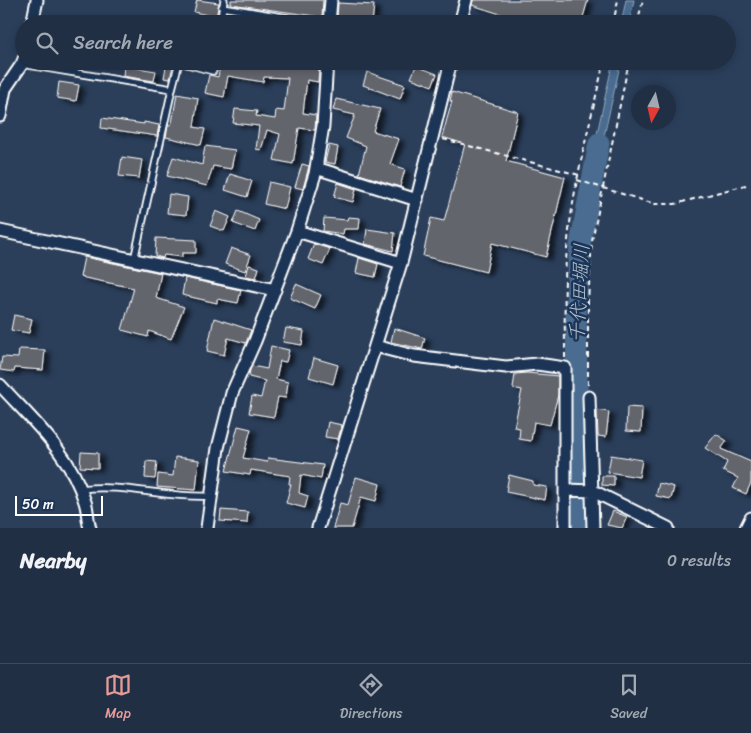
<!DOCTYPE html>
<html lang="en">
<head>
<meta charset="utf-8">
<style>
  body { margin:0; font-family:Sriracha,"Klee One",sans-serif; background:#2d3b4f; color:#f1f3f6 }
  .compass { position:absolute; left:631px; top:85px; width:45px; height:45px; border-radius:50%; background:#202f44; box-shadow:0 2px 8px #0003; rotate:188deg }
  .scale { position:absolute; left:15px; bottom:12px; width:88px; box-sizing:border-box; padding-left:5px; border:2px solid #fff; border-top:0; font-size:14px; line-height:18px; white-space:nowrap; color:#fff; -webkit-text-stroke:4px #1d3557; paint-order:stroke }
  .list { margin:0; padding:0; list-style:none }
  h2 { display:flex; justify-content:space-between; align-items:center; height:65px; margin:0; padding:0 20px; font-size:21px }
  h2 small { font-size:16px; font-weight:400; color:#a2a9b2 }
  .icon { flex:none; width:28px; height:28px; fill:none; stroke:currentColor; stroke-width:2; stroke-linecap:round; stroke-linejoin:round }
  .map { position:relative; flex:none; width:751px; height:528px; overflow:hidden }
  .search { position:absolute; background:#202f44; box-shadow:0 2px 8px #0003; left:15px; right:15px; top:15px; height:55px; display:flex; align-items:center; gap:12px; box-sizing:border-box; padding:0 18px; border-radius:28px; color:#a2a9b2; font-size:19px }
  .sheet { height:135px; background:#202f44 }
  nav { display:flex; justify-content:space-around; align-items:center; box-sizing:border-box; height:70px; border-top:1px solid #3d4a5d; background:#202f44; font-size:14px; color:#a2a9b2 }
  nav a { display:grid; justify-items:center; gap:2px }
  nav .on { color:#e69b98 }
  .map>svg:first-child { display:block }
</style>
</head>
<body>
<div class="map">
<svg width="751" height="528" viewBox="0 0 751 528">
  <defs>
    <filter id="shadow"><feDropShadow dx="5.5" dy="3" stdDeviation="2.5" flood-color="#0009"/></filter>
  </defs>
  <rect width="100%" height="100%" fill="#2b3f5b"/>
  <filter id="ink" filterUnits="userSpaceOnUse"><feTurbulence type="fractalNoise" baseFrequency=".02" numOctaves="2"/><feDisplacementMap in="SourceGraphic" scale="10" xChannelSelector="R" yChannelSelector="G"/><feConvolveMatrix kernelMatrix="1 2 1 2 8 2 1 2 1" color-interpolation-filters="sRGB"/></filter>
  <g filter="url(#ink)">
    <path fill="#486c90" stroke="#91a7bc" d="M626,0H634L629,24H621Z
      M613,61H621L596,171L589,170Z"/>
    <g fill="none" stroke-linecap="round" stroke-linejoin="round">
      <path stroke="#486c90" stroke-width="21" d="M579,528L576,304L580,245L599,143"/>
    </g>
    <path fill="#63656d" stroke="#fff" filter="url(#shadow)" d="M197,0L219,3L216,17L194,12Z
      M231,0H323L322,17L231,4Z
      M473,0H588L581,24H517L519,20L472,5Z
      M338,3L374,5L372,23L337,20Z
      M167,61H174L170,79L164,78Z
      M221,61H243L269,66L270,61H306V66L319,67L318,82L307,80L303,113L316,115L315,130L299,128L293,164L274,160L280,134L267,130L261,150L256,149L259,126L233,123L235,109L257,111L256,116L275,119L276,110L284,111L288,78L264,77L263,82L228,76L224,97L205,93L209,75L218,77Z
      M124,66L156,71L154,81L123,76Z
      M416,66L437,74L432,86L411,78Z
      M367,72L405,85L400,99L363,85Z
      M59,82L79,85L76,101L57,98Z
      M452,92L518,112L506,161L565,177L546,257L492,243L486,272L423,256L431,218L444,221L465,144L442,137L452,101H450Z
      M177,94L198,98L194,127L205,129L201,145L166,137L168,126L172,123Z
      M336,99L380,109L373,131L399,139L390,164L405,169L400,187L359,174L366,146L346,138L355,115L333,110Z
      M102,118L144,124V122L159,125L157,136L101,128Z
      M329,145L338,147L335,164L325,162Z
      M205,146L235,150L231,169L213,166L207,186L167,176L173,157L202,165Z
      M122,157L142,160L139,178L119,176Z
      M302,164L309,166L303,189L295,187Z
      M230,174L252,181L247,197L225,190Z
      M269,182L290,187L285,209L264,204Z
      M338,183L356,189L353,202L334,197Z
      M169,194L188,197L186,215L167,213Z
      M216,211L230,217L224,231L210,226Z
      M238,211L259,220L255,231L233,223Z
      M348,217L360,218L359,229H344L343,234L323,231L324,218L347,220Z
      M367,229L395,233L393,251L365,244Z
      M156,238L196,240V253H182V257L164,255L163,258L155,256Z
      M314,244L330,249L323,265L308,259Z
      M231,248L251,255L245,271L225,264Z
      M84,257L161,273L156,298L184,307L171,339L149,331L148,337L122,330L134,288L80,277Z
      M359,258L378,264L375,277L356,273Z
      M249,265L259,268L256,278L246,276Z
      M185,278L241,290L238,303L217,299V303L182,295Z
      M296,284L321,295L315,309L290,298Z
      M14,315L32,319L29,333L11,330Z
      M214,318L251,330L246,343L228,338L224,355L207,351Z
      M286,328L304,331L302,345L283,342Z
      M394,328L425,338L422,349L391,342Z
      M271,346L289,350L286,362L280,361L276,379L288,382L286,398L278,397L274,417L249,413L252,396L261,398L265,381L249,377L250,370L252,366L267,369Z
      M19,349L45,350L43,370L15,368L14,372L0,370L2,357L18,358Z
      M314,358L338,365L333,384L309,377Z
      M527,373L558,376V395L550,425L534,422L531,441L519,439L520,428L514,427L522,390L513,388L515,374Z
      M627,407L642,408L641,432L626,431Z
      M597,410L609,412L606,437L598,436Z
      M328,422L342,425L338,439L325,437Z
      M238,426L251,429L243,458L267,462L268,458L323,465L321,479L301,475L299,493L308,496L305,508L286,503L291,484H289L290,476L251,470L250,475L226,471Z
      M716,434L727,441L721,449L751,462V483L746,494L733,488L738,478L723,471L727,462L705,448Z
      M81,452L98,453V468L80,467Z
      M611,455L642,460L639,477L608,472Z
      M175,457L199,460L196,490L157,487L158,474L173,476Z
      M146,461L157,462L155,479L145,478Z
      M509,475L533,481V485L547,487L545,500L506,492Z
      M602,476H614V486L602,485Z
      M356,477L380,484L376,501L361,497L352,528H333L340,503L348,505Z
      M659,483L674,487L671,499L656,496Z
      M221,510L248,512L247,523L220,521Z
      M613,511L627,517L622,528L607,525Z"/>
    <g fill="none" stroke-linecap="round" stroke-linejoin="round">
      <defs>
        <path id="service" d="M222,7L325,24
          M220,24L224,0
          M22,64L172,89L134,260
          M172,89L179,62L213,71L214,61
          M81,489C124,483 168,499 212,496"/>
        <path id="minor" d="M32,24L37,0
          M329,24L331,0
          M460,24L466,0
          M0,116L5,89L22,64L24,59
          M316,168L417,200
          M0,231L275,290
          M297,231L401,263
          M375,346L414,356L506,367L537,364L565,368V528
          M0,385C32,420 71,454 85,502C88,510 87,519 90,528
          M589,397L593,528
          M566,490L593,491L668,528
          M207,528L218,448L232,393L255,341L297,231L315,174L323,126L327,61
          M318,528L401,263L451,61
          M746,528L751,518"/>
      </defs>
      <use href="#service" stroke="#fff" stroke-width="9"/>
      <use href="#minor" stroke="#fff" stroke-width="15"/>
      <path stroke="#fff" stroke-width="2" stroke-dasharray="5 4" stroke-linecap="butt" d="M613,24L618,0
        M637,24L643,0
        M443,139L579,175
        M577,180L655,204H675L746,185
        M565,358C565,318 563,279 568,240C574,180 591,120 604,61
        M588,385V301L592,241L629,61"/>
      <use href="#service" stroke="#1d3557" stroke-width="5.5"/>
      <use href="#minor" stroke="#1d3557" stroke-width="11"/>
    </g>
  </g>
  <g text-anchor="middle" stroke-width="5" stroke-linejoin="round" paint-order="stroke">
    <g font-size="20" font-style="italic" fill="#b6c4d3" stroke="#1d3557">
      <text transform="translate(579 293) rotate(-87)" y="7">千代田堀川</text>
    </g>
  </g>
</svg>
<svg class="compass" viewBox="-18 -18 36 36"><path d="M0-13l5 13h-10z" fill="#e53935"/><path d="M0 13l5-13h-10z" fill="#a2a9b2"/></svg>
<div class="scale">50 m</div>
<div class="search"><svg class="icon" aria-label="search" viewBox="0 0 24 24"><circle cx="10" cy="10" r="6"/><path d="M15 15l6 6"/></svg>Search here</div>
</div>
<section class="sheet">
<h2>Nearby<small>0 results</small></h2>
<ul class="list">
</ul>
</section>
<nav>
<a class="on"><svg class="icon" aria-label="map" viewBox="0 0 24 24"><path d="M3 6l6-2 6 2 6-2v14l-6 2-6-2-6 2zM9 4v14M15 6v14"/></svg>Map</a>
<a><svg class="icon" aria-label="directions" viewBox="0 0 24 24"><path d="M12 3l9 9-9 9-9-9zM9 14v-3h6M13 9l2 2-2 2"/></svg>Directions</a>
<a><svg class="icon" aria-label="saved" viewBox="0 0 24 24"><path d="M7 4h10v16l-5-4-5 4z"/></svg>Saved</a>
</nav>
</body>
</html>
